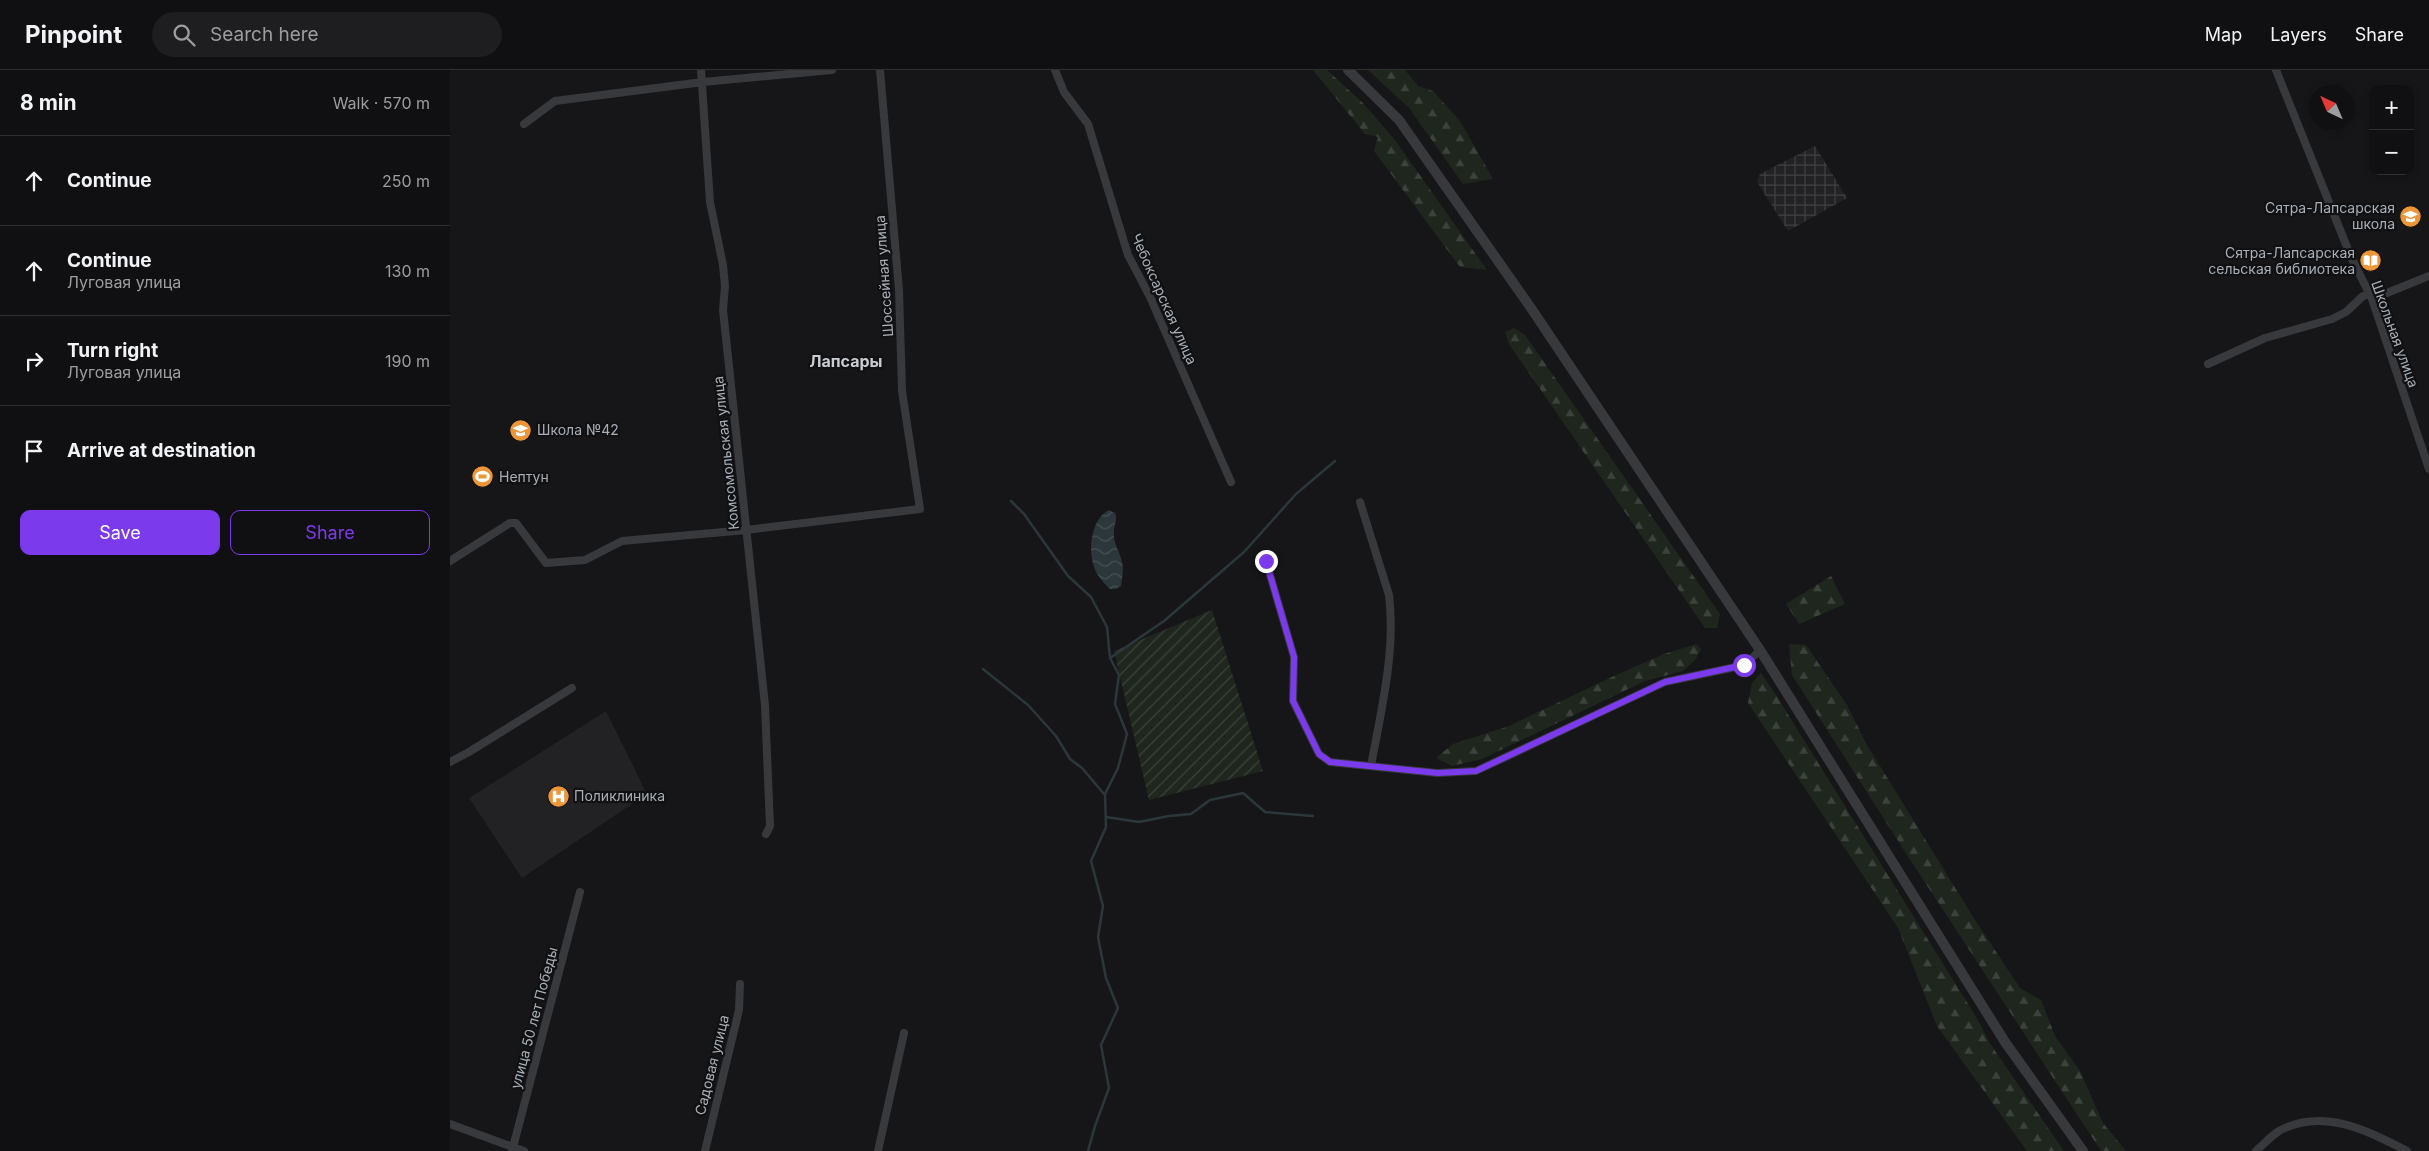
<!DOCTYPE html>
<html lang="en">
<head>
<meta charset="utf-8">
<style>
  body { margin:0; font-family:Inter,sans-serif; background:#1e1e20; color:#f1f3f6 }
  .controls { position:absolute; right:15px; top:15px; display:grid; overflow:hidden; border-radius:10px; box-shadow:0 2px 8px #0003 }
  .controls button { width:45px; height:45px; display:grid; place-items:center; padding:0; border:0; border-bottom:1px solid #303032; background:#101012; color:#f1f3f6; font:25px sans-serif }
  .compass { position:absolute; left:1859px; top:15px; width:45px; height:45px; border-radius:50%; background:#101012; box-shadow:0 2px 8px #0003; rotate:316deg }
  .stop { position:absolute; width:15px; height:15px; margin:-11px; border:4px solid #7c3aed; border-radius:50%; background:#fff }
  .stop.end { background:#7c3aed; border-color:#fff; box-shadow:0 1px 5px #0008 }
  .list { margin:0; padding:0; list-style:none }
  h2 { display:flex; justify-content:space-between; align-items:center; height:65px; margin:0; padding:0 20px; font-size:21px }
  h2 small { font-size:16px; font-weight:400; color:#9c9d9f }
  .list li { display:grid; grid-template-columns:32px 1fr auto; gap:15px; align-items:center; box-sizing:border-box; height:90px; padding:0 20px; border-top:1px solid #303032 }
  .list b { display:block; font-size:19px; white-space:nowrap }
  .list p { margin:0; font-size:16px; white-space:nowrap; color:#9c9d9f }
  .list em { font-size:16px; font-style:normal; color:#9c9d9f }
  .actions { display:flex; gap:10px; padding:15px 20px }
  .actions a { flex:1; padding:11px 0; border:1px solid #7c3aed; border-radius:10px; text-align:center; font-size:18px; color:#7c3aed }
  .actions .main { background:#7c3aed; color:#fff }
  .icon { flex:none; width:28px; height:28px; fill:none; stroke:currentColor; stroke-width:2; stroke-linecap:round; stroke-linejoin:round }
  .map { position:relative; flex:none; width:1979px; height:1081px; overflow:hidden }
  header { display:flex; align-items:center; gap:30px; box-sizing:border-box; height:70px; padding:0 25px; background:#101012; border-bottom:1px solid #303032 }
  header strong { font-size:24px }
  nav { display:flex; gap:28px; margin-inline-start:auto; font-size:18px }
  .search { width:350px; height:45px; background:#1e1e20; display:flex; align-items:center; gap:12px; box-sizing:border-box; padding:0 18px; border-radius:28px; color:#9c9d9f; font-size:19px }
  main { display:flex }
  aside { flex:1; background:#101012 }
  .map>svg:first-child { display:block }
</style>
</head>
<body>
<header>
<strong>Pinpoint</strong>
<div class="search"><svg class="icon" aria-label="search" viewBox="0 0 24 24"><circle cx="10" cy="10" r="6"/><path d="M15 15l6 6"/></svg>Search here</div>
<nav><a>Map</a><a>Layers</a><a>Share</a></nav>
</header>
<main>
<aside>
<h2>8 min<small>Walk · 570 m</small></h2>
<ul class="list">
<li><svg class="icon" aria-label="ahead" viewBox="0 0 24 24"><path d="M12 20V5M6 11l6-6 6 6"/></svg><div><b>Continue</b></div><em>250 m</em></li>
<li><svg class="icon" aria-label="ahead" viewBox="0 0 24 24"><path d="M12 20V5M6 11l6-6 6 6"/></svg><div><b>Continue</b><p>Луговая улица</p></div><em>130 m</em></li>
<li><svg class="icon" aria-label="right" viewBox="0 0 24 24"><path d="M7 20v-9h11M14 6l5 5-5 5"/></svg><div><b>Turn right</b><p>Луговая улица</p></div><em>190 m</em></li>
<li><svg class="icon" aria-label="arrive" viewBox="0 0 24 24"><path d="M6 21V4h12l-3 4 3 4H6"/></svg><div><b>Arrive at destination</b></div></li>
</ul>
<div class="actions"><a class="main">Save</a><a>Share</a></div>
</aside>
<div class="map">
<svg width="1979" height="1081" viewBox="0 0 1979 1081">
  <defs>
    <pattern id="industrial-grid" width="8" height="8" patternUnits="userSpaceOnUse" patternTransform="scale(1.25)"><rect width="8" height="8" fill="#222225"/><path d="M0 4h8M4 0v8" fill="none" stroke="#3f4042"/></pattern>
    <pattern id="forest-firs" width="22" height="20" patternUnits="userSpaceOnUse" patternTransform="scale(1.25)"><rect width="22" height="20" fill="#1e261e"/><path d="M5 1l3.5 6h-7zM16 11l3.5 6h-7z" fill="#3c433c"/></pattern>
    <pattern id="garden-furrows" width="10" height="10" patternUnits="userSpaceOnUse" patternTransform="scale(1.25)"><rect width="10" height="10" fill="#1e261e"/><path d="M-1 1l2-2M0 10L10 0M9 11l2-2" fill="none" stroke="#3c433c"/></pattern>
    <pattern id="water-waves" width="16" height="10" patternUnits="userSpaceOnUse" patternTransform="scale(1.25)"><rect width="16" height="10" fill="#2c373b"/><path d="M0 5q4-4 8 0t8 0" fill="none" stroke="#485155"/></pattern>
  </defs>
  <rect width="100%" height="100%" fill="#161618"/>
  <path fill="#222225" d="M156,641L197,724L72,808L19,728Z"/>
  <path fill="url(#industrial-grid)" d="M1365,76L1397,128L1338,161L1307,112L1310,104Z"/>
  <path fill="url(#forest-firs)" d="M863,0H877L913,33L945,70L1037,200L1010,197L924,81L928,67L915,64Z
    M918,0H955L968,16L983,21L1010,51L1043,109L1013,114L959,38Z
    M1064,258L1075,265L1270,544L1267,558H1255L1059,274L1055,262Z
    M1381,506L1395,534L1349,554L1336,534Z
    M1246,574L1251,579L1245,590L1233,601L1195,611L1032,689L1002,696L986,688L1003,674L1059,656L1166,605L1214,584Z
    M1339,574L1356,575L1397,635L1417,675L1525,850L1570,918L1591,930L1605,966L1630,1001L1653,1053L1676,1081H1651L1459,788L1342,605Z
    M1311,603L1326,625L1528,950L1539,972L1614,1081H1577L1487,956L1448,858L1298,633L1302,613Z"/>
  <path fill="url(#garden-furrows)" d="M762,540L813,701L699,730L664,581Z"/>
  <path fill="url(#water-waves)" d="M659,440L665,443C668,451 664,454 664,462C663,473 670,482 672,492C674,500 672,508 671,516L666,519H660C653,512 647,506 644,497C638,479 641,449 659,440Z"/>
  <g fill="none" stroke-linecap="round" stroke-linejoin="round">
    <path stroke="#2c373b" stroke-width="2.5" d="M561,431L574,444L618,506L641,527L657,557L660,588
      M533,599L578,635L606,666L620,689L632,698L654,724
      M656,747L689,752L719,746L741,744L760,730L793,723L815,742L863,746
      M638,1081L645,1056L659,1018L651,975L668,938L656,908L648,867L653,836L641,791L656,757L655,724L668,698L677,664L665,634L669,605L660,588L714,551L794,482L846,424L885,391"/>
    <path stroke="#37393d" stroke-width="8" d="M251,0L260,132L273,195L275,216L273,240L315,635L320,756L316,764
      M605,0L614,22L638,54L678,185L700,227L781,412
      M1826,0L1901,187L1922,229L1979,399
      M74,54L105,31L253,12L382,0
      M1922,229L1979,206
      M1758,294L1815,268L1882,249L1896,242L1913,226L1920,224
      M910,432L939,525C946,581 931,641 921,696
      M0,491L60,453H66L96,493L135,490L172,471L296,460L470,439L452,321L449,220L430,0
      M816,491L844,587L843,631L869,684L880,692L987,703L1026,701L1215,612L1295,595L1310,580
      M0,692L19,682L122,618
      M0,1054L74,1081
      M62,1081L130,822
      M255,1081L289,940L290,914
      M428,1081L454,963
      M1806,1081C1813,1075 1821,1066 1829,1061C1873,1037 1918,1061 1957,1081"/>
    <path stroke="#37393d" stroke-width="10" d="M898,0L949,50L1081,238L1310,580L1555,972L1633,1081"/>
  </g>
  <g fill="none" stroke-linecap="round" stroke-linejoin="round">
    <path stroke="#7c3aed" stroke-width="6" d="M816,491L844,587L843,631L869,684L880,692L988,703L1026,701L1215,612L1294,595"/>
  </g>
  <defs>
    <symbol id="school-disc" viewBox="-11 -11 22 22"><circle r="9.5" fill="#ed9638" stroke="#111113"/><path d="M0-5L7-2L0 1L-7-2ZM-4 1L0 2.5L4 1V4Q0 6-4 4Z" fill="#fff"/></symbol>
    <symbol id="library-disc" viewBox="-11 -11 22 22"><circle r="9.5" fill="#ed9638" stroke="#111113"/><path d="M-6-4Q-3-5.5-.7-3.5V5Q-3 3-6 4ZM6-4Q3-5.5 .7-3.5V5Q3 3 6 4Z" fill="#fff"/></symbol>
    <symbol id="stadium-disc" viewBox="-11 -11 22 22"><circle r="9.5" fill="#ed9638" stroke="#111113"/><path d="M0-5a6.5 5 0 1 0 0 10a6.5 5 0 1 0 0-10ZM-3.5-1.8h7v3.6h-7Z" fill="#fff"/></symbol>
    <symbol id="hospital-disc" viewBox="-11 -11 22 22"><circle r="9.5" fill="#ed9638" stroke="#111113"/><path d="M-5-5h3v3.5h4V-5h3V5h-3V1.5h-4V5h-3Z" fill="#fff"/></symbol>
  </defs>
  <g fill-rule="evenodd">
    <use href="#school-disc" x="1948" y="134" width="25" height="25"/>
    <use href="#library-disc" x="1908" y="178" width="25" height="25"/>
    <use href="#school-disc" x="58" y="348" width="25" height="25"/>
    <use href="#stadium-disc" x="20" y="394" width="25" height="25"/>
    <use href="#hospital-disc" x="96" y="714" width="25" height="25"/>
  </g>
  <g text-anchor="middle" stroke-width="4.5" stroke-linejoin="round" paint-order="stroke">
    <g font-size="14" fill="#a8afb7" stroke="#111113" text-anchor="start">
      <text x="1945" y="143" text-anchor="end">Сятра-Лапсарская<tspan x="1945" dy="16">школа</tspan></text>
      <text x="1905" y="188" text-anchor="end">Сятра-Лапсарская<tspan x="1905" dy="16">сельская библиотека</tspan></text>
      <text x="87" y="365">Школа №42</text>
      <text x="49" y="412">Нептун</text>
      <text x="124" y="731">Поликлиника</text>
    </g>
    <g font-size="14" fill="#a8afb7" stroke="#111113">
      <text transform="translate(434 206) rotate(-94)" y="5">Шоссейная улица</text>
      <text transform="translate(714 229) rotate(66)" y="5">Чебоксарская улица</text>
      <text transform="translate(1945 264) rotate(70)" y="5">Школьная улица</text>
      <text transform="translate(276 383) rotate(-96)" y="5">Комсомольская улица</text>
      <text transform="translate(84 948) rotate(-75)" y="5">улица 50 лет Победы</text>
      <text transform="translate(262 995) rotate(-76)" y="5">Садовая улица</text>
    </g>
    <g font-size="16" font-weight="bold" fill="#c9cdd3" stroke="#111113">
      <text x="396" y="297">Лапсары</text>
    </g>
  </g>
</svg>
<div class="controls">
<button>+</button>
<button>−</button>
</div>
<svg class="compass" viewBox="-18 -18 36 36"><path d="M0-13l5 13h-10z" fill="#e53935"/><path d="M0 13l5-13h-10z" fill="#9c9d9f"/></svg>
<div class="stop" style="left:1294px;top:595px"></div>
<div class="stop end" style="left:816px;top:491px"></div>
</div>
</main>
</body>
</html>
